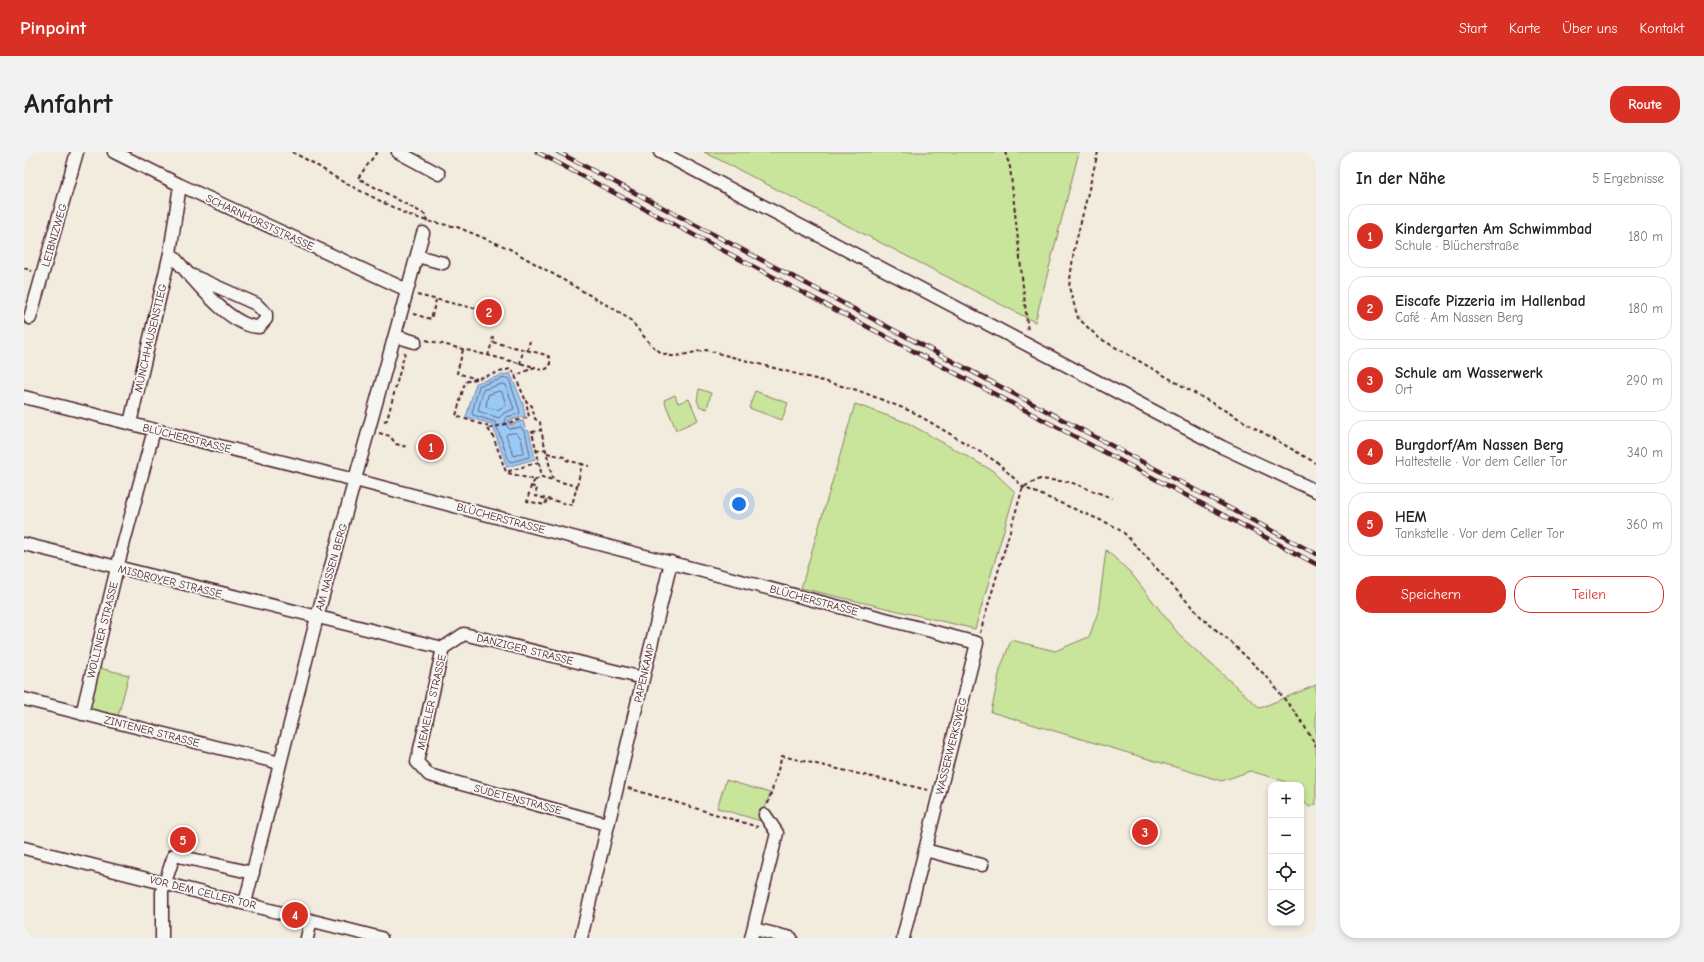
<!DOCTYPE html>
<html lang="de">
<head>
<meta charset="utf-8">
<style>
  body { margin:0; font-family:"Comic Neue",sans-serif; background:#f2f2f2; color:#202124 }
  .controls { position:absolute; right:12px; bottom:12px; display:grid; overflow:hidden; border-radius:8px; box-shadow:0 2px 6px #0003 }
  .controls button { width:36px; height:36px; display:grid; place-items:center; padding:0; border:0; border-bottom:1px solid #e0e0e0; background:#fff; color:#202124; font:20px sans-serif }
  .you { position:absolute; left:715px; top:352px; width:14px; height:14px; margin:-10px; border:3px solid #fff; border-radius:50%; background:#1a73e8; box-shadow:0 0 0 6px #1a73e833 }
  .badge { display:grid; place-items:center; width:26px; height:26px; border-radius:50%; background:#d93025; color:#fff; font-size:13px; font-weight:700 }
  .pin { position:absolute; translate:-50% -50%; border:2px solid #fff; box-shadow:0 1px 4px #0006 }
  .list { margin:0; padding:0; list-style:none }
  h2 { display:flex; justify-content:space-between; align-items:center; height:52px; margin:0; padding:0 16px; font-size:17px }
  h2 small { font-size:13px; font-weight:400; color:#757577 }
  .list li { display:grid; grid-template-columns:26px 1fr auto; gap:12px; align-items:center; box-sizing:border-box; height:64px; margin:0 8px 8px; padding:0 8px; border:1px solid #e0e0e0; border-radius:16px }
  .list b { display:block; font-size:15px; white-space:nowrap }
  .list p { margin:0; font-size:13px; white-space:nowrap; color:#757577 }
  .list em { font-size:13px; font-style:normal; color:#757577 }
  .actions { display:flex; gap:8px; padding:12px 16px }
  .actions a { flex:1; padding:9px 0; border:1px solid #d93025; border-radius:16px; text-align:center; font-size:14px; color:#d93025 }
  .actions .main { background:#d93025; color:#fff }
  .icon { flex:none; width:22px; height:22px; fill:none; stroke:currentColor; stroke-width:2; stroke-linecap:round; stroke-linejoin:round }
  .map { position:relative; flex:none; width:1292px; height:786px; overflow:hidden; border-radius:16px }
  header { display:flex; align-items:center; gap:24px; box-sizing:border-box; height:56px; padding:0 20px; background:#d93025; color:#fff }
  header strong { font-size:19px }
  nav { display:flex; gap:22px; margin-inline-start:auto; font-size:14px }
  .intro { display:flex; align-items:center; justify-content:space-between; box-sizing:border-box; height:96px; padding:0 24px }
  h1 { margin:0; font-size:28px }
  .button { padding:10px 18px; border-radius:16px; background:#d93025; color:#fff; font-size:14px; font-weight:700 }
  main { display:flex; gap:24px; padding:0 24px }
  aside { flex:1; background:#fff; border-radius:16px; box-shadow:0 2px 6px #0003 }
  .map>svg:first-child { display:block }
</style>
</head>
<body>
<header>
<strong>Pinpoint</strong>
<nav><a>Start</a><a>Karte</a><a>Über uns</a><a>Kontakt</a></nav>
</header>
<div class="intro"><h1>Anfahrt</h1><a class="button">Route</a></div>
<main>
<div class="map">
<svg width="1292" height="786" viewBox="0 0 1292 786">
  <rect width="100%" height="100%" fill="#f2ecdf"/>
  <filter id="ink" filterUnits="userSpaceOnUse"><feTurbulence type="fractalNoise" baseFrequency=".025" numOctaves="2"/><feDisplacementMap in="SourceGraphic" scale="8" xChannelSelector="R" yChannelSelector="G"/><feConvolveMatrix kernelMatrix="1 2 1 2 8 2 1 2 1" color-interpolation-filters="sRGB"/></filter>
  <g filter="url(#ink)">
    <path fill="#c9e49b" stroke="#8a8263" d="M680,0H1055L1011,170Z
      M675,237L687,241L683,257L675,254L674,250L673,249Z
      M731,239L764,251L758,268L725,256Z
      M651,243L654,251L665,247L674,268L652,278L640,248Z
      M831,252L884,271L969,319L991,340L951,477L777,436Z
      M1082,398L1106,420L1157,485L1236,556L1292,533V652L1285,655L1277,647V633H1264L1260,629L1226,619L1198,629L967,560L976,518L987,488L1031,499L1065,485L1074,460Z
      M71,515L105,523L93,568L60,560Z
      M702,628L746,641L737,669L693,656Z"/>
    <path fill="#99c9f5" stroke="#7985a4" d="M486,221L499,252L501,264L484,269L486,273L499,269L502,278L505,279L511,307L483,315L468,272L442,265L452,231Z"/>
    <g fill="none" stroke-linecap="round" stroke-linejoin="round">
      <path stroke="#6a637c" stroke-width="1" d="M482,226L485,227L496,260L495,262L482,265L481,271L485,277L497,275L502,283L506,303L505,305L487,310L485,309L471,270L449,263L448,261L455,234Z
        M479,232L482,233L490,257L480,261L475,266L454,259L459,238Z
        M476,239L478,240L482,253L473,258L462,255L464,243Z
        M492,281L497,286L500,300L490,304L482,283L483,282Z"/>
      <defs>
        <path id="minor" d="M90,0L156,33L383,138
          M374,0L415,22
          M636,0L1198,295L1292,339
          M146,101C166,122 204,175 235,175L242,167V162L232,152L167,123
          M393,104L419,111
          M6,166L53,0
          M371,184L391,190
          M0,245L331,328L953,491L879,786
          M106,271L146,101L156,33
          M0,392L419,496L440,482L619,526
          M419,496L393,610L405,623L583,672
          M0,547L256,611
          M58,562L93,416L130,278
          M0,696L357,786
          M901,698L958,713
          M221,751L293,465L399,81
          M730,777L767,786
          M138,786V740L150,703L229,721
          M283,786L287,768
          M557,786L647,410
          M727,786L753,681L741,663"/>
      </defs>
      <use href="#minor" stroke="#4a1f2b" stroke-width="15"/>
      <path stroke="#4a1f2b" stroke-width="2" stroke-dasharray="4 3" stroke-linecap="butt" d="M268,0L289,11L319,30L382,62L403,69L433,75L484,96L595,160C600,164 604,166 608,170C619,182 630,202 648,204C654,205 673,199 682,198L833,238L889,260L973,310L999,335L1088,373L1100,381L1179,467L1208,491L1245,527L1278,570L1292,594
        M353,0L334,26L402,63L403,70
        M981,0L986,15L1004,180
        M1074,0L1050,98L1045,135L1054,166L1075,186L1292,311
        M0,116L8,119
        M393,143L462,159
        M389,162L407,167L412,148
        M469,184L468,190L523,203L526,206V214C521,219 517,219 511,215
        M402,188L511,215L491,224
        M439,198L433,221L453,227
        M503,199L506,189
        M464,204L468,190
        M496,212L499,198
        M360,269L363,268L381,200
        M464,277L469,284L482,320L515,310L508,280L517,278L516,270L511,267L508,254L502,249L505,265L464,277L463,274L432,264L441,230L486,217H488L502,249
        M355,281L366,284L372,292L383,295
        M512,299L522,297
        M523,301L540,305L542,308L558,312
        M515,310L518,325L529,328
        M484,321L511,328L518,325
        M511,328L507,334L513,336L511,344L548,353L553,334L529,328L517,278
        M507,334L503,349L521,353L523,347
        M553,334L558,312L565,314
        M956,481L999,335L1016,327L1046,330L1088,346
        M604,636L734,675
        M744,652L758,604L904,638"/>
      <use href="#minor" stroke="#f6f6f2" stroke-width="12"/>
      <defs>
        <path id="rail" d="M513,0L1292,412
          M534,0L1292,402"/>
      </defs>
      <use href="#rail" stroke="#4a1f2b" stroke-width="4.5"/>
      <use href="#rail" stroke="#f6f6f2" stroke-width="3" stroke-dasharray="9" stroke-linecap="butt"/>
    </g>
  </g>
  <g text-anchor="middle" stroke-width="3.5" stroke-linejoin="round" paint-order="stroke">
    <g font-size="11" fill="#4a1f2b" stroke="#f6f6f2">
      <text transform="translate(236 70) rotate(25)" y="4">SCHARNHORSTSTRASSE</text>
      <text transform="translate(30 83) rotate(-74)" y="4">LEIBNIZWEG</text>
      <text transform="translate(126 186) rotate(-77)" y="4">MÜNCHHAUSENSTIEG</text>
      <text transform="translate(163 286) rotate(14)" y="4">BLÜCHERSTRASSE</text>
      <text transform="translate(477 366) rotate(15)" y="4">BLÜCHERSTRASSE</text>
      <text transform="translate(307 415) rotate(-74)" y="4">AM NASSEN BERG</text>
      <text transform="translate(146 429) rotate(14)" y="4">MISDROYER STRASSE</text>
      <text transform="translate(790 448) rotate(15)" y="4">BLÜCHERSTRASSE</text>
      <text transform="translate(78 478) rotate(-76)" y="4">WOLLINER STRASSE</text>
      <text transform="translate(501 497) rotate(14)" y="4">DANZIGER STRASSE</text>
      <text transform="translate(620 521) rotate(-77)" y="4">PAPENKAMP</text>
      <text transform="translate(407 550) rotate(-77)" y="4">MEMELER STRASSE</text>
      <text transform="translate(128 579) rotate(14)" y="4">ZINTENER STRASSE</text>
      <text transform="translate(927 594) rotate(-76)" y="4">WASSERWERKSWEG</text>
      <text transform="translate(494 647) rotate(15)" y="4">SUDETENSTRASSE</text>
      <text transform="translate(179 740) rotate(14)" y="4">VOR DEM CELLER TOR</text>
    </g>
  </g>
</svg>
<div class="controls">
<button>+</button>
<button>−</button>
<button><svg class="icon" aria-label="locate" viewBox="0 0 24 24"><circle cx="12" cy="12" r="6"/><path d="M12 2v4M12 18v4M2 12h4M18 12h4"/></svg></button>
<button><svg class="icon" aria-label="layers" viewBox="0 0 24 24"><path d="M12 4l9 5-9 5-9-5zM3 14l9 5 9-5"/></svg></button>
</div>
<div class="you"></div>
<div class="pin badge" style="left:407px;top:295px">1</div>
<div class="pin badge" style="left:465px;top:160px">2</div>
<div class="pin badge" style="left:1121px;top:680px">3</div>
<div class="pin badge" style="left:271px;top:763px">4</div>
<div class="pin badge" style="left:159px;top:688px">5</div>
</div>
<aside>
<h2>In der Nähe<small>5 Ergebnisse</small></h2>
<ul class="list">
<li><span class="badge">1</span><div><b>Kindergarten Am Schwimmbad</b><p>Schule · Blücherstraße</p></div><em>180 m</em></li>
<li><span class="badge">2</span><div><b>Eiscafe Pizzeria im Hallenbad</b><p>Café · Am Nassen Berg</p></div><em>180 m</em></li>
<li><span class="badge">3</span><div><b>Schule am Wasserwerk</b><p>Ort</p></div><em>290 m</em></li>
<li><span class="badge">4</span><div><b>Burgdorf/Am Nassen Berg</b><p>Haltestelle · Vor dem Celler Tor</p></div><em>340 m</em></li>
<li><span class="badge">5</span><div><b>HEM</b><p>Tankstelle · Vor dem Celler Tor</p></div><em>360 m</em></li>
</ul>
<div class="actions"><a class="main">Speichern</a><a>Teilen</a></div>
</aside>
</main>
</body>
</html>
